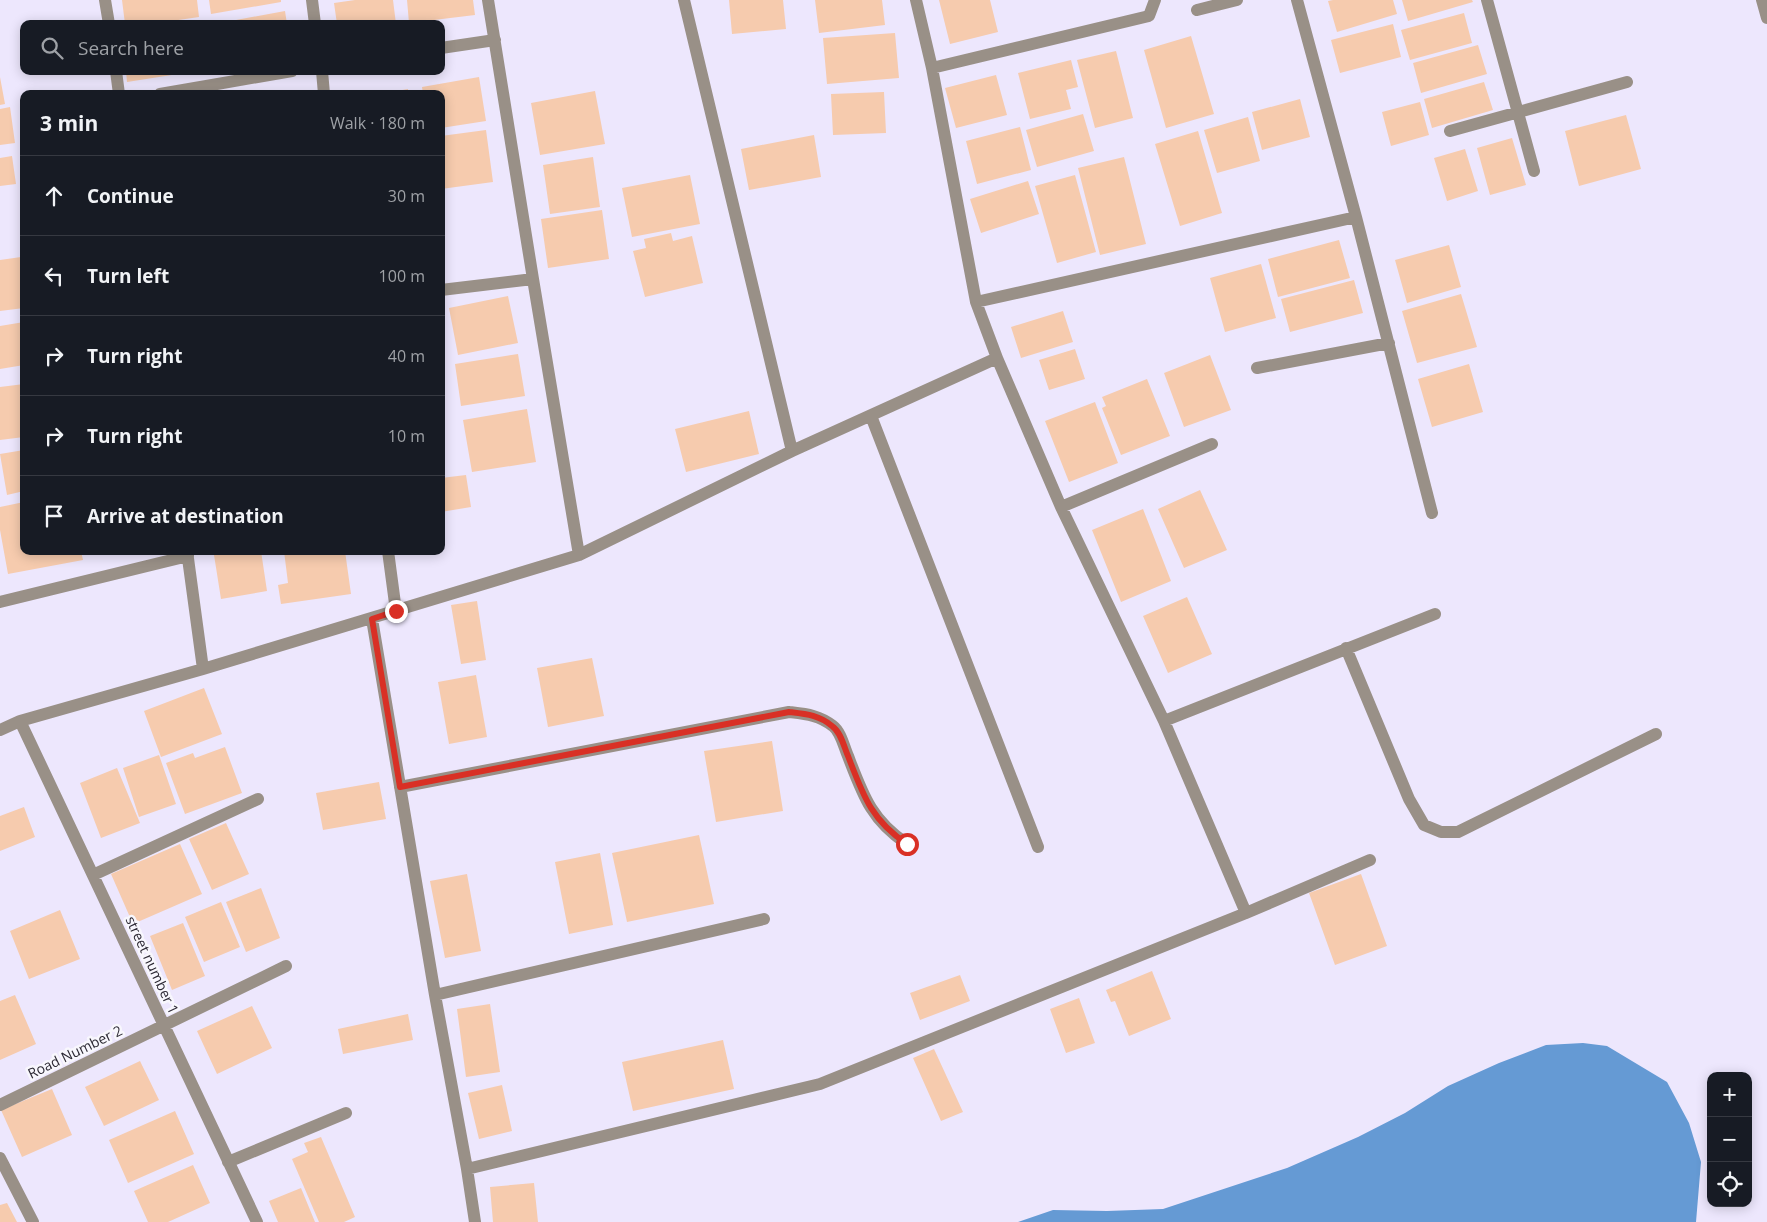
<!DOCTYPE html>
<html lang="en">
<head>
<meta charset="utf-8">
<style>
  body { margin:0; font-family:"Open Sans",sans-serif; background:#20242c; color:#f1f3f6 }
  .controls { position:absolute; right:15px; bottom:15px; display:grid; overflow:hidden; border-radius:10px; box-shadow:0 2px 12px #0003 }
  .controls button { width:45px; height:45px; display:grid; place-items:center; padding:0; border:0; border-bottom:1px solid #363941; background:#171b24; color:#f1f3f6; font:25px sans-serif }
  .stop { position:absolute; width:15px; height:15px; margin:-11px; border:4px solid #d93025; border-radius:50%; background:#fff }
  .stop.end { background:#d93025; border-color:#fff; box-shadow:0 1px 5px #0008 }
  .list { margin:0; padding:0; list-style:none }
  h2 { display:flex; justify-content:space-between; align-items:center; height:65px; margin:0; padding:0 20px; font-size:21px }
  h2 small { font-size:16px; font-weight:400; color:#9ea1a6 }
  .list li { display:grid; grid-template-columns:32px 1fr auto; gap:15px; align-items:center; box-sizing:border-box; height:80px; padding:0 20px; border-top:1px solid #363941 }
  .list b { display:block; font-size:19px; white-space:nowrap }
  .list em { font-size:16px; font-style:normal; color:#9ea1a6 }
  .icon { flex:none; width:28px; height:28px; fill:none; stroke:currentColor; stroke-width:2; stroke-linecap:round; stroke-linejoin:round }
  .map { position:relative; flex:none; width:1767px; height:1222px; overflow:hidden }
  .search { position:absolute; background:#171b24; box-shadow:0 2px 12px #0003; left:20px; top:20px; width:425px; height:55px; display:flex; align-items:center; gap:12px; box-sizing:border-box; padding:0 18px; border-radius:10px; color:#9ea1a6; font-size:19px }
  .panel { position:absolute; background:#171b24; box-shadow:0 2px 12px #0003; left:20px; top:90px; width:425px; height:465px; border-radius:10px }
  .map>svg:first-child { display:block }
</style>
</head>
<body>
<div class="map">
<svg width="1767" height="1222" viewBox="0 0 1767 1222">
  <rect width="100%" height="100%" fill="#ede7fd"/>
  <path fill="#659ad4" d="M1583,1043L1607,1046L1667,1082L1689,1123L1701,1162L1696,1222H1018L1053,1210L1107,1211L1163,1209L1287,1168L1358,1137L1405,1113L1448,1086L1499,1063L1546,1045Z"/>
  <path fill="#f6cbae" d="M122,0H197L199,17L151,24H125Z
    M209,0H281V2L211,14Z
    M355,0H393L396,24H337L334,3Z
    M407,0H473L475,15L409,23Z
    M729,0H783L786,29L732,34Z
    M815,0H882L885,25L819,33Z
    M939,0H990L998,32L950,44Z
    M1333,0H1393L1397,14L1337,32L1328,1Z
    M1402,0H1472L1473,2L1408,21Z
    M285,11L287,24H220V23Z
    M1464,13L1472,43L1410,60L1401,30Z
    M1393,24L1401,57L1340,73L1331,40Z
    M895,33L899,78L827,84L823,38Z
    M1191,36L1214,114L1166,128L1144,50Z
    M1478,45L1487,74L1421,93L1413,63Z
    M1116,51L1133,118L1095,128L1077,60Z
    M1071,60L1078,87L1066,90L1071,109L1030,119L1018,73Z
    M126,71H191V72L127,82Z
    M996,75L1007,115L956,128L945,88Z
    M0,77L5,104L0,105Z
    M479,77L486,121L441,128V94H423L422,87Z
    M1484,82L1493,110L1432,128L1424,99Z
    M408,89V94H385V93Z
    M595,91L605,144L540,155L531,103Z
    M884,92L886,133L833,135L831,94Z
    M1300,99L1310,137L1262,150L1252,112Z
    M1420,102L1429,135L1391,146L1382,112Z
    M10,107L15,143L0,145V109Z
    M1083,114L1094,151L1037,167L1026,130Z
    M1626,115L1641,169L1579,186L1565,131Z
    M1248,117L1260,161L1217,173L1204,130Z
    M1020,127L1031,170L977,184L966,141Z
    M486,130L493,182L441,189V136Z
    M1198,131L1222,213L1180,226L1155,144Z
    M814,135L821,177L749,190L741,149Z
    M1512,138L1526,185L1490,195L1477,148Z
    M1465,149L1478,191L1447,201L1434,158Z
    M12,156L16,184L0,186V158Z
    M593,157L600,207L550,214L543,165Z
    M1124,157L1146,244L1100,255L1078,168Z
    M690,175L700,224L632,237L622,188Z
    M1075,175L1096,252L1057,263L1035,186Z
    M1028,181L1039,214L981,233L970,199Z
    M602,210L609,259L548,268L541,219Z
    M671,233L673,241L692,236L703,283L645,297L633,251L646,248L644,239Z
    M1339,240L1350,278L1278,297L1268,259Z
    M1449,245L1461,287L1407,303L1395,260Z
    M21,257L24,279V308L0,311V260Z
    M1261,264L1276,318L1225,332L1210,278Z
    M1354,280L1363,313L1290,332L1281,299Z
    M1461,294L1477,347L1417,363L1402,311Z
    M508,296L518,343L458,355L449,308Z
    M1063,311L1073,342L1021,358L1011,327Z
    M24,322V365L0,369V326Z
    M1075,349L1085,379L1049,390L1039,360Z
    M518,354L525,396L461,406L455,364Z
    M1210,355L1231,410L1184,427L1164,373Z
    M1469,364L1483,412L1432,427L1418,379Z
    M1147,379L1170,436L1121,455L1102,408L1106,406L1102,397Z
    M24,384V437L0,440V387Z
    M1095,402L1118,463L1069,482L1045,421Z
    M527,409L536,462L472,472L463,420Z
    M749,411L759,454L686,472L675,429Z
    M24,450V491L7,495L0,454Z
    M466,475L471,507L441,512V478Z
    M1200,490L1227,550L1184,568L1158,509Z
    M24,502V551H81L83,560L8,574L0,530V507Z
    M1143,509L1171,581L1121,602L1092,530Z
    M236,551H261L267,591L221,599L214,555Z
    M284,551H345L351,594L281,604L278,585L288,583Z
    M1187,597L1212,654L1168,673L1143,616Z
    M477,601L486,660L461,664L451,605Z
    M592,658L604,716L548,727L537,668Z
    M476,675L487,737L449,744L438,682Z
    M204,688L222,734L161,757L144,711Z
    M772,741L783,811L716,822L704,751Z
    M225,747L242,793L185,814L166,763L193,753L195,758Z
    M159,755L176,804L139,817L123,768Z
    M117,768L140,823L101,838L80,783Z
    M379,782L386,819L323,830L316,793Z
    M24,807L35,837L0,851V816Z
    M226,823L249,874L212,890L189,839Z
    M699,835L714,904L627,922L612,853Z
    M180,844L202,894L133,924L111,874Z
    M600,853L613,925L569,934L555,862Z
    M467,874L481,951L445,958L430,881Z
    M1361,874L1387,946L1335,965L1309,893Z
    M261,888L280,938L246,952L226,902Z
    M221,902L240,947L204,962L185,917Z
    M60,910L80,959L29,979L10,931Z
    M183,923L205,976L172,990L150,936Z
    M1152,971L1171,1019L1129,1036L1115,1001L1111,1002L1106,990Z
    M960,975L970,1001L920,1020L910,993Z
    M15,995L36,1044L0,1060V1001Z
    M1079,998L1095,1043L1066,1053L1050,1009Z
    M490,1004L500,1072L466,1077L457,1009Z
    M252,1006L272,1048L217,1074L197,1031Z
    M408,1014L413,1040L343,1054L338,1029Z
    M723,1040L734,1089L633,1111L622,1062Z
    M934,1049L963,1112L941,1121L913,1058Z
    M140,1061L159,1100L104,1126L85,1087Z
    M502,1085L512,1131L479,1139L468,1093Z
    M52,1089L72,1135L22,1157L1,1110Z
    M175,1111L194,1154L128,1183L109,1140Z
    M321,1137L355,1217L344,1222H319L292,1159L308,1152L304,1143Z
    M193,1165L210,1203L168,1222H148L134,1191Z
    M534,1183L538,1222H493L490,1187Z
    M301,1188L315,1222H278L269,1201Z
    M7,1203L17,1222H0V1205Z"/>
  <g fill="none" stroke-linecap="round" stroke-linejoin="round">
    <path stroke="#999087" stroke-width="12" d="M105,0L109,24
      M312,0L315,24
      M488,0L533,279L579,555
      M684,0L792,451
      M916,0L932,68L976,302L997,358L1061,507L1164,721L1246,913
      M1297,0L1356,217L1432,513
      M1487,0L1534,171
      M1762,0L1767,18
      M1197,10L1237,0
      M441,48L495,40
      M932,68L1149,16L1155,0
      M116,71L119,94
      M322,71L324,94
      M160,94L292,71
      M1450,131L1627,82
      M441,290L533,279
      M976,302L1356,217
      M1257,368L1389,343
      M871,416L1038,847
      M1061,507L1212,444
      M187,551L203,669
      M388,551L396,611
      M0,602L188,556
      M372,619L435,995L467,1169L475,1222
      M1346,648L1409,799L1424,825L1441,832H1458L1656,734
      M20,721L257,1222
      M1164,721L1435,614
      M0,730L20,721L203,669L579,555L792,451L997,358
      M400,787L789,712C806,714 819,715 833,726C841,732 844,747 848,756C863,795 871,820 907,844
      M93,875L258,799
      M435,995L764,919
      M0,1105L286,966
      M0,1158L33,1222
      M228,1162L346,1113
      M467,1169L820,1084L1246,913L1370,860"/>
  </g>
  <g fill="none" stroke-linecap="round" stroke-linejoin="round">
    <path stroke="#d93025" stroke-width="6" d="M396,611L372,619L400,787L789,712C806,714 819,715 832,726C841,732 844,747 848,756C863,795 871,820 907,844"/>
  </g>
  <g text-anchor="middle" stroke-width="5" stroke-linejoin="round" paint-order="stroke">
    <g font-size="14" fill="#2c2934" stroke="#f8f7fd">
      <text transform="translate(152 965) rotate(65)" y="5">street number 1</text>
      <text transform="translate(75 1052) rotate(-26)" y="5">Road Number 2</text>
    </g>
  </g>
</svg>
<div class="controls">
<button>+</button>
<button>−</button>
<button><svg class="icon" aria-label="locate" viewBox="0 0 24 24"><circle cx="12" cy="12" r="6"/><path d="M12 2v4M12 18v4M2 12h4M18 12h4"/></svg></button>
</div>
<div class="stop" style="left:907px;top:844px"></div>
<div class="stop end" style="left:396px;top:611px"></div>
<div class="search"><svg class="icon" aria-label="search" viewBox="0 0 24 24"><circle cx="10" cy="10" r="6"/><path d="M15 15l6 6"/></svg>Search here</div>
<section class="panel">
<h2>3 min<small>Walk · 180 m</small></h2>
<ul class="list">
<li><svg class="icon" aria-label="ahead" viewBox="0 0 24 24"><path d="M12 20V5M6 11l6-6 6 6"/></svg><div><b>Continue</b></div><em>30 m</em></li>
<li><svg class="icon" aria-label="left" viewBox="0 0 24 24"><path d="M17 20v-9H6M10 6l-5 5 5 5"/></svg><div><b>Turn left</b></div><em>100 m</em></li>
<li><svg class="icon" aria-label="right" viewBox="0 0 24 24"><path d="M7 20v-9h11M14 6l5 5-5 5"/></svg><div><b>Turn right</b></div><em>40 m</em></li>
<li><svg class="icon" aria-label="right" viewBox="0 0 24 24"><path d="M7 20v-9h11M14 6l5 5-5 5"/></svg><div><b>Turn right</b></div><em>10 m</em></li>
<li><svg class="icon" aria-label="arrive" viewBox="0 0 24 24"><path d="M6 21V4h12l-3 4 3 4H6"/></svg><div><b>Arrive at destination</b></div></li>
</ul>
</section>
</div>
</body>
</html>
